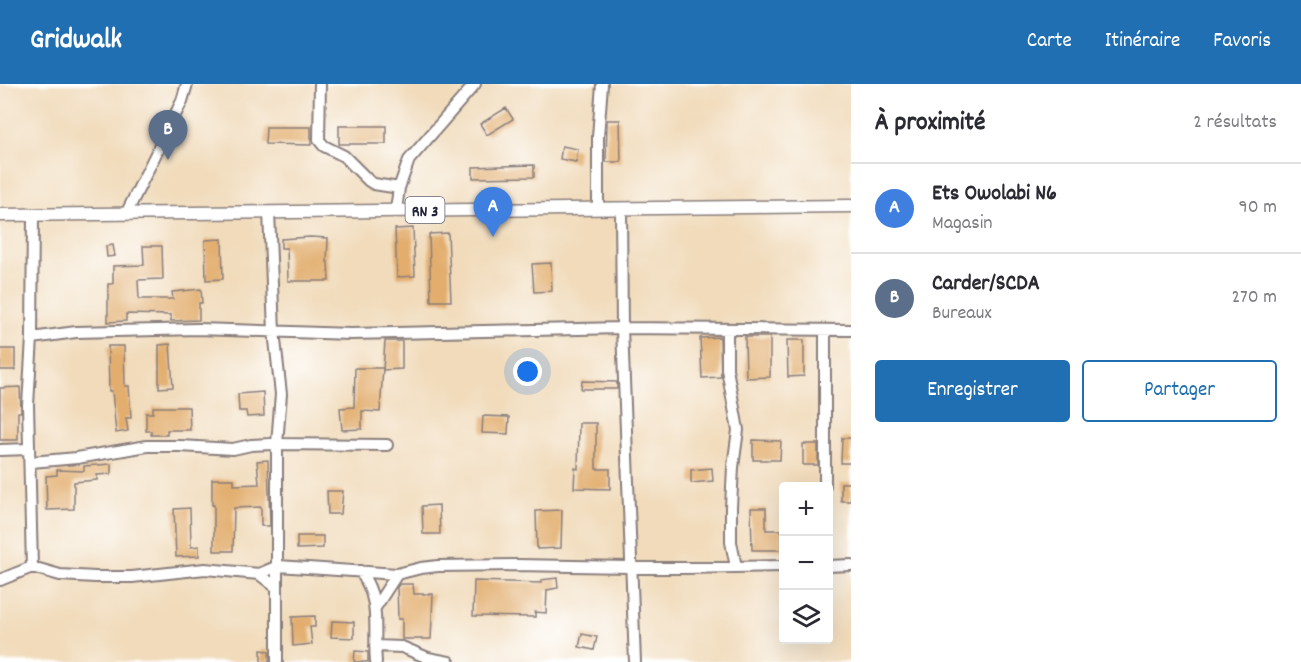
<!DOCTYPE html>
<html lang="fr">
<head>
<meta charset="utf-8">
<style>
  body { margin:0; font-family:Dekko,sans-serif; background:#f7f7f7; color:#2b2b33 }
  .controls { position:absolute; right:18px; bottom:18px; display:grid; overflow:hidden; border-radius:6px; box-shadow:0 6px 24px #0002 }
  .controls button { width:54px; height:54px; display:grid; place-items:center; padding:0; border:0; border-bottom:2px solid #e1e1e2; background:#fff; color:#2b2b33; font:30px sans-serif }
  .you { position:absolute; left:528px; top:288px; width:21px; height:21px; margin:-15px; border:4px solid #fff; border-radius:50%; background:#1a73e8; box-shadow:0 0 0 9px #1a73e833 }
  .badge { display:grid; place-items:center; width:39px; height:39px; border-radius:50%; background:#1f6fb2; color:#fff; font-size:20px; font-weight:700 }
  .pin { position:absolute; translate:-50% -50px; filter:drop-shadow(0 2px 3px #0008) }
  .pin::after { content:''; position:absolute; top:32px; width:21px; height:18px; background:inherit; clip-path:polygon(0 0,100% 0,50% 100%) }
  .list { margin:0; padding:0; list-style:none }
  h2 { display:flex; justify-content:space-between; align-items:center; height:78px; margin:0; padding:0 24px; font-size:26px }
  h2 small { font-size:20px; font-weight:400; color:#7c7c81 }
  .list li { display:grid; grid-template-columns:39px 1fr auto; gap:18px; align-items:center; box-sizing:border-box; height:90px; padding:0 24px; border-top:2px solid #e1e1e2 }
  .list b { display:block; font-size:22px; white-space:nowrap }
  .list p { margin:0; font-size:20px; white-space:nowrap; color:#7c7c81 }
  .list em { font-size:20px; font-style:normal; color:#7c7c81 }
  .actions { display:flex; gap:12px; padding:18px 24px }
  .actions a { flex:1; padding:14px 0; border:2px solid #1f6fb2; border-radius:6px; text-align:center; font-size:21px; color:#1f6fb2 }
  .actions .main { background:#1f6fb2; color:#fff }
  .icon { flex:none; width:33px; height:33px; fill:none; stroke:currentColor; stroke-width:2; stroke-linecap:round; stroke-linejoin:round }
  .map { position:relative; flex:none; width:851px; height:578px; overflow:hidden }
  header { display:flex; align-items:center; gap:36px; box-sizing:border-box; height:84px; padding:0 30px; background:#1f6fb2; color:#fff }
  header strong { font-size:28px }
  nav { display:flex; gap:33px; margin-inline-start:auto; font-size:21px }
  main { display:flex }
  aside { flex:1; background:#fff }
  .map>svg:first-child { display:block }
</style>
</head>
<body>
<header>
<strong>Gridwalk</strong>
<nav><a>Carte</a><a>Itinéraire</a><a>Favoris</a></nav>
</header>
<main>
<div class="map">
<svg width="851" height="578" viewBox="0 0 851 578">
  <rect width="100%" height="100%" fill="#fff"/>
  <filter id="ink" filterUnits="userSpaceOnUse"><feTurbulence type="fractalNoise" baseFrequency=".0167" numOctaves="2"/><feDisplacementMap in="SourceGraphic" scale="12" xChannelSelector="R" yChannelSelector="G"/><feConvolveMatrix kernelMatrix="1 2 1 2 8 2 1 2 1" color-interpolation-filters="sRGB"/></filter>
  <filter id="wash" filterUnits="userSpaceOnUse"><feTurbulence type="fractalNoise" baseFrequency=".008" numOctaves="4" result="noise"/><feDisplacementMap in="SourceGraphic" scale="24" xChannelSelector="R" yChannelSelector="G"/><feGaussianBlur stdDeviation="1.35" result="paint"/><feColorMatrix in="noise" values="0 0 0 0 0 0 0 0 0 0 0 0 0 0 0 0 0 1.4 0 .05"/><feComposite in="paint" operator="in"/></filter>
  <g filter="url(#wash)">
    <rect width="100%" height="100%" fill="#f1dbbb"/>
    <g id="blocks">
      <path fill="#e2ad6d" d="M506,24L513,35L487,51L480,40Z
        M607,36H620L621,78H606Z
        M339,42H386V60H339Z
        M266,43H311V61L265,60Z
        M562,62L578,65L576,78L560,75Z
        M534,81V93L473,94V83Z
        M413,144L415,192L397,193L395,145Z
        M448,149L451,217H431L429,150Z
        M310,153L328,154L327,178H328L329,197H288L287,164H281V155Z
        M222,155L223,195L206,196L205,156Z
        M113,161L115,172L107,173L106,162Z
        M143,162H162L163,195L138,196L139,215H173L172,208L201,205L202,219H199V236L171,237V231L126,230V237L108,238V200H113V182L144,181Z
        M551,179L552,207L534,208L532,180Z
        M720,253L721,293L702,294L700,254Z
        M745,253H770V293L746,294Z
        M787,256H804V292L788,293Z
        M385,257H402V285L383,286Z
        M170,260L173,303L159,304V261Z
        M108,262H124L125,302H129L131,334H126L128,347L116,349L112,307H109Z
        M0,265H15V286H0Z
        M355,284H383L380,328L362,327V345L342,346L340,324L354,323Z
        M582,297L617,298V305H581Z
        M20,303L21,328H18V356H0V304Z
        M263,308L264,332L247,333L246,327H239L238,310Z
        M153,323H189L190,346H167V351H151V347H146V329H153Z
        M483,332L509,333L508,350L482,349Z
        M579,339H596V385H610V405L574,404L575,384L578,385Z
        M842,354H851V379H841Z
        M753,356L781,357L780,376H753Z
        M803,360H818V381H803Z
        M268,376L270,442H261V423L234,424L233,467H214V421H212V395H234V401L259,400L257,377Z
        M111,380V390L97,391V396L74,398V425L47,426L46,392L57,391V386L84,387V382Z
        M712,384L713,397L691,399V386Z
        M841,399H851V417H841Z
        M327,407H343L341,430H328Z
        M439,421L440,450H423L422,422Z
        M190,424L191,463L199,462V472L176,473L174,425Z
        M751,424H766V446H782V466H752Z
        M562,426L561,464L537,465L536,427Z
        M297,452H323V464L297,465Z
        M557,494L558,504L547,506L546,529L535,528V533L473,532L474,497L541,499V496Z
        M400,500H413L414,510H433L431,555H402V535H398L397,503Z
        M315,532V543H310L312,560L293,562L292,533Z
        M332,537L354,538V554L331,553Z
        M582,550L597,553L594,566L579,563Z
        M261,566L269,567V578H261Z
        M355,567L368,568V578H354Z"/>
    </g>
  </g>
  <g filter="url(#ink)">
    <use href="#blocks" fill-opacity="0" stroke="#8a7e7b" stroke-width="1.5"/>
    <g fill="none" stroke-linecap="round" stroke-linejoin="round">
      <defs>
        <path id="minor" d="M320,0L319,56L324,62L344,72L369,97L374,100L399,104
          M598,125V53L602,0
          M621,125L622,244L635,578
          M396,126L399,104L409,76L475,0
          M269,128L274,247L281,310L277,360V578
          M126,130L182,17L187,0
          M727,246V285L738,346L733,383L731,423V458L736,483
          M32,254L76,248L198,245L351,250L622,244L851,246
          M0,366L29,365
          M31,378L77,374L147,362H180L233,365L251,361L271,360L387,361
          M825,402V246
          M828,482L851,481
          M32,483L28,321L32,254L33,131
          M360,487C382,518 373,543 376,578
          M259,490L278,482L397,490L421,484L438,482L516,481L686,484L784,482
          M0,496L32,483L60,491L95,493H132L205,485L259,490L276,503
          M375,524L397,490
          M375,562L402,563L428,574L449,578"/>
        <path id="major" d="M0,131L851,122"/>
      </defs>
      <use href="#minor" stroke="#8a7e7b" stroke-width="14"/>
      <use href="#major" stroke="#8a7e7b" stroke-width="15"/>
      <use href="#minor" stroke="#fff" stroke-width="10"/>
      <use href="#major" stroke="#fff" stroke-width="12"/>
    </g>
  </g>
  <g text-anchor="middle" stroke-width="5" stroke-linejoin="round" paint-order="stroke">
    <rect fill="#fff" stroke="#646476" stroke-width="1.5" x="405.5" y="113" width="39" height="26" rx="4.5"/>
    <g font-size="16" font-weight="bold" fill="#22223b">
      <text x="425" y="132">RN 3</text>
    </g>
  </g>
</svg>
<div class="controls">
<button>+</button>
<button>−</button>
<button><svg class="icon" aria-label="layers" viewBox="0 0 24 24"><path d="M12 4l9 5-9 5-9-5zM3 14l9 5 9-5"/></svg></button>
</div>
<div class="you"></div>
<div class="pin badge" style="left:493px;top:153px;background:#3f7fe0">A</div>
<div class="pin badge" style="left:168px;top:76px;background:#5c6f8a">B</div>
</div>
<aside>
<h2>À proximité<small>2 résultats</small></h2>
<ul class="list">
<li><span class="badge" style="background:#3f7fe0">A</span><div><b>Ets Owolabi N6</b><p>Magasin</p></div><em>90 m</em></li>
<li><span class="badge" style="background:#5c6f8a">B</span><div><b>Carder/SCDA</b><p>Bureaux</p></div><em>270 m</em></li>
</ul>
<div class="actions"><a class="main">Enregistrer</a><a>Partager</a></div>
</aside>
</main>
</body>
</html>
